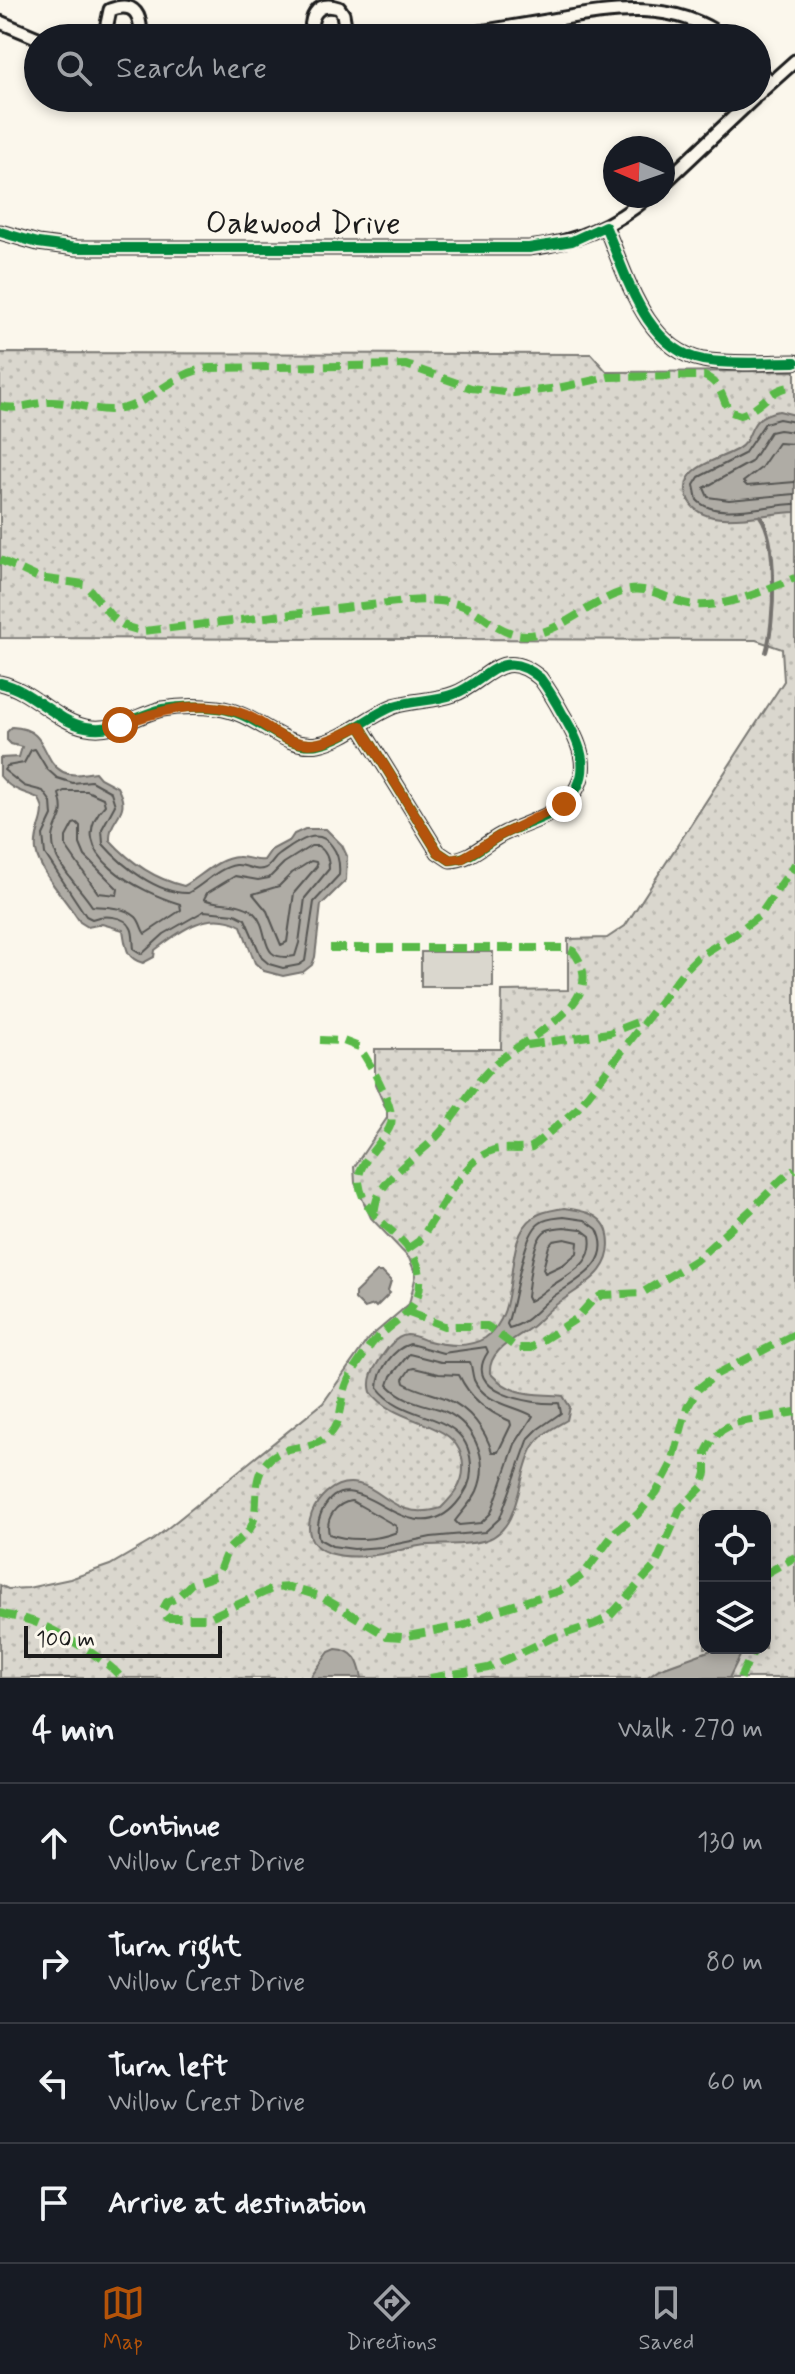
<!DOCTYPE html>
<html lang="en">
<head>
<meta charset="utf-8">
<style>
  body { margin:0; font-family:Mynerve,sans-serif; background:#242831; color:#f1f3f6 }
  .controls { position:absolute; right:24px; bottom:24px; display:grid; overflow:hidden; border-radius:16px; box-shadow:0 4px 12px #0003 }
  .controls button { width:72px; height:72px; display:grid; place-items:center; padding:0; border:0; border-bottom:2px solid #363941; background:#171b24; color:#f1f3f6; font:40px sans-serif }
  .compass { position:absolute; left:603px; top:136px; width:72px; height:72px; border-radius:50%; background:#171b24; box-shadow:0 4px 12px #0003; rotate:272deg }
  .scale { position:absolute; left:24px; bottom:20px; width:198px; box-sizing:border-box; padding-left:8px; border:4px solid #1c1c1c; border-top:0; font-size:22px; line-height:28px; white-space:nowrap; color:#1c1c1c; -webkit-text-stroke:6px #fbf7ec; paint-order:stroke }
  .stop { position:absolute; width:24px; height:24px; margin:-18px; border:6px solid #b45309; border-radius:50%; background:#fff }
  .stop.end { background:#b45309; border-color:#fff; box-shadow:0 2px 8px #0008 }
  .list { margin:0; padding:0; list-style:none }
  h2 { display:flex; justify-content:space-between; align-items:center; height:104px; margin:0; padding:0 32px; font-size:34px }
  h2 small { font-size:26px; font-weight:400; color:#9ea1a6 }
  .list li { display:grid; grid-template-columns:52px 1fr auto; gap:24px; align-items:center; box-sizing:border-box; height:120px; padding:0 32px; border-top:2px solid #363941 }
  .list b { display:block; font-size:30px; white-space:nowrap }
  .list p { margin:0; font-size:26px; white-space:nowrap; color:#9ea1a6 }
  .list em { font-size:26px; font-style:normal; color:#9ea1a6 }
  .icon { flex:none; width:44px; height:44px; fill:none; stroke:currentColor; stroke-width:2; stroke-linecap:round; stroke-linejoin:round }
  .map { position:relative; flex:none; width:795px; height:1678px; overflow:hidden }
  .search { position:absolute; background:#171b24; box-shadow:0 4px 12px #0003; left:24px; right:24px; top:24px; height:88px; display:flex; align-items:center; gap:20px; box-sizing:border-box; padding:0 28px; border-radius:44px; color:#9ea1a6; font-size:30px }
  .sheet { height:584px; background:#171b24 }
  nav { display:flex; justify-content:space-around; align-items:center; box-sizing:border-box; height:112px; border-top:2px solid #363941; background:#171b24; font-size:22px; color:#9ea1a6 }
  nav a { display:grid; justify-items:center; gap:4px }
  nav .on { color:#b45309 }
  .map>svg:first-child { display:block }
</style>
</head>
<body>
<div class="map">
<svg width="795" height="1678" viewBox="0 0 795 1678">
  <defs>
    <pattern id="grass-dots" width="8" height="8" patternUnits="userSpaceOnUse" patternTransform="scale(2)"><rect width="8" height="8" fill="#dad7ce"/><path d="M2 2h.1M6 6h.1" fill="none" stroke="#bab8b0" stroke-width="1.8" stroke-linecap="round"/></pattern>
  </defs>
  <rect width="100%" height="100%" fill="#fbf7ec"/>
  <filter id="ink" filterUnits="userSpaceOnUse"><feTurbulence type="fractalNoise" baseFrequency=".0125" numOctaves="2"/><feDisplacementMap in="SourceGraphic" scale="16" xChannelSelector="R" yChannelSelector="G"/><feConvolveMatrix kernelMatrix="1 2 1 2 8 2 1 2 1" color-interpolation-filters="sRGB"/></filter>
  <g filter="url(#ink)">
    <path fill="url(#grass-dots)" stroke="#7b7a75" stroke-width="2" fill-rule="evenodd" d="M0,353L591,354L607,372L795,371V1678H0V1585L8,1589L28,1588L70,1579L110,1565L153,1540L323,1403L368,1339L409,1304L416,1275L409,1258L371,1218L355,1183L354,1167L387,1118V1111L375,1084V1049H501L502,991L568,990V939L607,938L625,926L784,681L782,649L756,640L0,638ZM705,1516H765V1648H705Z"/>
    <path fill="#dad7ce" stroke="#7b7a75" stroke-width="2" d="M421,952H493V987H421Z"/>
    <path fill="#afaca5" stroke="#74726e" stroke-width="2" d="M779,411L795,415V512C766,512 698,534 687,496C679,467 716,461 736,450C758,438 742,418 779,411Z
      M12,727C49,728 41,761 63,772C73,777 84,773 95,772L100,778L117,787C133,815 109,815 110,840C130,862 155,879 184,886C201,877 217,858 238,857C247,856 255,862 264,860L271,850L290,840L294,834L305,829H326L342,845L347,856L346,880L321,905L315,957L312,965L303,972L283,976L264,971L255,963L241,926C209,908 180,931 155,950L154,957L143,963C125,958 126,946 123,930L102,924L88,927L80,922C68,902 40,873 36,851C33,828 51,815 38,798C22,791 12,791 0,776V758L19,757L22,747L11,744L7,740V732Z
      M564,1208C581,1210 605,1214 608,1235C615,1273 582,1285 557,1304C548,1310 542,1318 534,1325C519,1338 488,1348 490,1373C513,1398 534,1393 563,1396L570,1407L567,1420C555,1427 542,1433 534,1446C517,1472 522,1529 486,1540C465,1547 440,1543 419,1546C389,1552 360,1562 329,1553C289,1541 316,1483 350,1483C383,1483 393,1523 441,1508C453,1496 464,1484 463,1466C461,1418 398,1428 371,1392C368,1382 371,1373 377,1364C384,1353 394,1336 407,1335C413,1335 420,1338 425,1340C443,1345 467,1349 485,1338C524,1312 499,1242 534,1217C542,1211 554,1210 564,1208Z
      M377,1272H382L391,1281L388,1291L390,1293L376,1307L374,1305L364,1308L355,1299V1293Z
      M717,1648H744L729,1678H646L659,1669Z
      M336,1649C355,1650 359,1662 362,1678H310L329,1652Z"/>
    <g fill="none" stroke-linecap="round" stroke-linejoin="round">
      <path stroke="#575653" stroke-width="2" d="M795,422L779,419L765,423L744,454L699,477L694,485L697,500C716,521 768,504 795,504
        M795,432L779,430L770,432L751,462L704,488L708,497L729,500L795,494
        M795,444L778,443L761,468L743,482L747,486L795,482
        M35,749L47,769L57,778L73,783L91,781L111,792L115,805L102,829L103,844C122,866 158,894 188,893C204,885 217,868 236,865C246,864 256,873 266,868C272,865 274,858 279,855C295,844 317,825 332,846C339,855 340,864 339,875L314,902L305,961L299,965L283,968L269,964L262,958L245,919L235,914L204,911L164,934L142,954L134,949C133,943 134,933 131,928C125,915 103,915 92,919L86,916L45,854L43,835L52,816L51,802L43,791L24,786L4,770L7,766L24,763L31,750Z
        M64,791H87L103,798L105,805C59,853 143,893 180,904L181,910L145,934C141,929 141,922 136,917C124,906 105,907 92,906C80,887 51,862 53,838C55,819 67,819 59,794Z
        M77,823L80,826V844L85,856L118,889L117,895L98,893L66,847V837L73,824Z
        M311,846H318C326,851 329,859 329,869L305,898L299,943L295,956C255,963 273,930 253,912C239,900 219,906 204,899L207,893L235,876L258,880L269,878L284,863Z
        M311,861L316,862L317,866L294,893L287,942L281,945L267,911L253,894L279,886L292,873Z
        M564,1217L585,1220L597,1229C616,1266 571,1282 550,1299C536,1310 527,1324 509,1328L507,1324C516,1301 522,1234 540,1223C546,1218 556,1218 564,1217Z
        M564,1227L581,1229L590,1236C595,1264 570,1273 550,1287C542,1292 537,1298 529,1301L527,1297C529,1282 532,1242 544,1232C549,1228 558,1228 564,1227Z
        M565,1239L578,1242L577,1253L564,1264L545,1273L543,1269L549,1246L553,1241Z
        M410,1344L443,1353L486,1347L488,1352C460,1393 533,1405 559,1403L561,1413L538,1429L529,1438L500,1518L485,1532L431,1537L382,1547L354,1549L332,1546L319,1539C316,1528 318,1519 323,1509C353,1453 408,1559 456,1504C465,1494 471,1484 471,1471C473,1408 406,1426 378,1388C378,1370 393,1349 410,1344Z
        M409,1354L441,1362H470C472,1367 472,1374 474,1380C485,1404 514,1405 533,1416L515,1444L491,1513L481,1523L459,1525L455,1521C462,1511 472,1502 477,1491C491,1458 472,1420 439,1409C420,1403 402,1400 388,1385L391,1376Z
        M414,1368L439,1374L459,1375C470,1398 486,1411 510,1421L511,1425L498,1452H492C485,1429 470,1409 447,1399C433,1393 417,1391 404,1383L403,1379L410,1369Z
        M352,1501L396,1526L397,1532C377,1540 350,1542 329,1534C325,1518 336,1503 352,1501Z"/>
      <path stroke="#74726e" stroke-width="4" d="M760,516C778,540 775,623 766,652"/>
      <defs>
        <path id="street" d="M546,21L547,38
          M0,22L38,38
          M104,38L110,10C136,0 142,17 140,38
          M312,38C309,19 315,0 339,8L343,14L347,38
          M443,38C480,32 517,26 553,20C613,9 675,0 725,38
          M757,69L771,82
          M757,95L795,61
          M663,184L754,98
          M605,226C626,273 644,348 703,360C732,365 765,362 795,362
          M0,232L38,243L76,248H529C575,243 614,226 649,196
          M0,683C32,690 55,721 86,727C114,733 137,715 162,709C180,706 200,706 217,708C257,712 282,750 318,744C346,739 368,716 394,706C414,700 435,701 454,694C486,683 501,644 540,678C549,690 556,702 563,715C581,744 595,775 565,803C549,818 524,824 505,833C487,841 471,860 450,860L438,852L360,726"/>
      </defs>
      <use href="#street" stroke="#1c1c1c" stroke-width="17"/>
      <use href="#street" stroke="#fbf7ec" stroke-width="11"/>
      <path stroke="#58b947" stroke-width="8" stroke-dasharray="16 8" stroke-linecap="butt" d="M0,406C17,411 31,403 49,402C76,401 101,416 128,407C159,396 178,370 211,368L406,365L471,388L514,393L558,388L608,377L704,376C720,382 722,397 729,411L740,415C762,409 772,385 795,387
        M0,560L39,578L84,584C105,604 111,628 144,631L405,601C426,600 447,599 466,607C486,616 501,635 526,635C557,635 592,600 625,591C652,584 670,603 695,605C730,607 764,590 795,578
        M330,948H564L573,951C614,1003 524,1037 496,1063C473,1084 459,1112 438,1135C421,1154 394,1169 381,1191C376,1198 375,1207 374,1215
        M320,1040L343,1041L359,1047C369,1062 396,1108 391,1124C387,1135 377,1145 370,1155C364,1163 358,1171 359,1182C364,1225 417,1235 420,1277C423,1314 388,1322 369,1347C362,1358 352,1371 347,1383C340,1400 343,1421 330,1434C311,1454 284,1440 265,1464C252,1480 259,1503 253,1522C250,1534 237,1540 229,1549C223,1557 222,1568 216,1576L191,1584L177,1598L167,1602L162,1611L168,1618H208L274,1588L289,1587L322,1597L387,1636L402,1637L465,1625L498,1610L559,1591L583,1575L616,1531L638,1514L656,1493L672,1463L687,1408L698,1389L717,1374L795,1334
        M527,1045L609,1033L640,1021
        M409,1248L419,1241C438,1216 463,1158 494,1150C506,1147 519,1151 532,1147L578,1108L683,972L698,957L735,934L760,915L795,864
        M409,1313L444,1326H487L517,1348H530L576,1319L592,1301L602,1295L642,1293L696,1260L752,1209L782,1179L795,1169
        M765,1574L795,1557
        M0,1613C12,1617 25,1618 37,1623C57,1631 110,1661 121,1678
        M430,1678L488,1668L552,1638L595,1624L609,1617L655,1566L680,1509L702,1487L706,1473V1452L713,1439L722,1430L734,1423L795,1412
        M740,1678L755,1648"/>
      <defs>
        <path id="cycleway" d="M0,232L38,243L76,248H529L572,241L605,226C626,273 644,348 703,360C732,365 765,362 795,362
          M0,683C32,690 55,721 86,727C114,733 137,715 162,709C180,706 200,706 217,708C257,712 282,750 318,744C346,739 368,716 394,706C414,700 435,701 454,694C486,683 501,644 540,678C549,690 556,702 563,715C581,744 595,775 565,803C549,818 524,824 505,833C487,841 471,860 450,860L438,852L360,726"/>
      </defs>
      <use href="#cycleway" stroke="#fbf7ec" stroke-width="15"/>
      <use href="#cycleway" stroke="#00873e" stroke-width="10"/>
    </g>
  </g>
  <g fill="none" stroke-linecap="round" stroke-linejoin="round" filter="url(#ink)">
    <path stroke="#b45309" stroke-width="10" d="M120,725C157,711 196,700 235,711C250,715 261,723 274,732C308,754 327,742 360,726L438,852L450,860L463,858L499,836L564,804"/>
  </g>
  <g text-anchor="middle" stroke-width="6" stroke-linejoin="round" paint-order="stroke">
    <g font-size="32" fill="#1c1c1c" stroke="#fbf7ec">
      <text x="303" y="233">Oakwood Drive</text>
    </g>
  </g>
</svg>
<div class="controls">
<button><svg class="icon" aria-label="locate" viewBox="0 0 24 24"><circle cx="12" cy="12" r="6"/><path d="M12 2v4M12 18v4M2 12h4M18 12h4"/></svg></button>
<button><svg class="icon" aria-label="layers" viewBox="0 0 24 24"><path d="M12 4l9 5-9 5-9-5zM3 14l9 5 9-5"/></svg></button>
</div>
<svg class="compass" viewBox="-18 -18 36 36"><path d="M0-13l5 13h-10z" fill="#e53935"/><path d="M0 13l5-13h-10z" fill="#9ea1a6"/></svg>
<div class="scale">100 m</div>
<div class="stop" style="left:120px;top:725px"></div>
<div class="stop end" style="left:564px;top:804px"></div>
<div class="search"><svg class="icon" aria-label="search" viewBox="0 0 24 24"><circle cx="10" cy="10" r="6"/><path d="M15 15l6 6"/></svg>Search here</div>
</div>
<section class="sheet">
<h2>4 min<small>Walk · 270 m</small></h2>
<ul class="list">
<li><svg class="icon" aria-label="ahead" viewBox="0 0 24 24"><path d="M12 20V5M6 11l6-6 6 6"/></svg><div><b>Continue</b><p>Willow Crest Drive</p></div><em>130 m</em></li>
<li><svg class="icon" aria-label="right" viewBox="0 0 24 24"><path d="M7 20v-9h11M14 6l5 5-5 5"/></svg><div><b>Turn right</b><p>Willow Crest Drive</p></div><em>80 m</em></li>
<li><svg class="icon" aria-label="left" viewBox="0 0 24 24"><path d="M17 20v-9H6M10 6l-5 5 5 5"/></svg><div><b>Turn left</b><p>Willow Crest Drive</p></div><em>60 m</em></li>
<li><svg class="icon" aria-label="arrive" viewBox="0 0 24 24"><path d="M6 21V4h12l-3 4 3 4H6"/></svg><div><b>Arrive at destination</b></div></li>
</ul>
</section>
<nav>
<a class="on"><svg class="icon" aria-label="map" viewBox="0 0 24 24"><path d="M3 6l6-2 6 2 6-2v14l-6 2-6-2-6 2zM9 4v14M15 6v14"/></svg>Map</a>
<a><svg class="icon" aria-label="directions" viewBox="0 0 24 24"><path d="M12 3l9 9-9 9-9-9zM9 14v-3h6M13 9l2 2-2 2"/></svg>Directions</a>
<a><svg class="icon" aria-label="saved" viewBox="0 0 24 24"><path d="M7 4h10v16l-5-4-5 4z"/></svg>Saved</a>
</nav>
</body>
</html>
